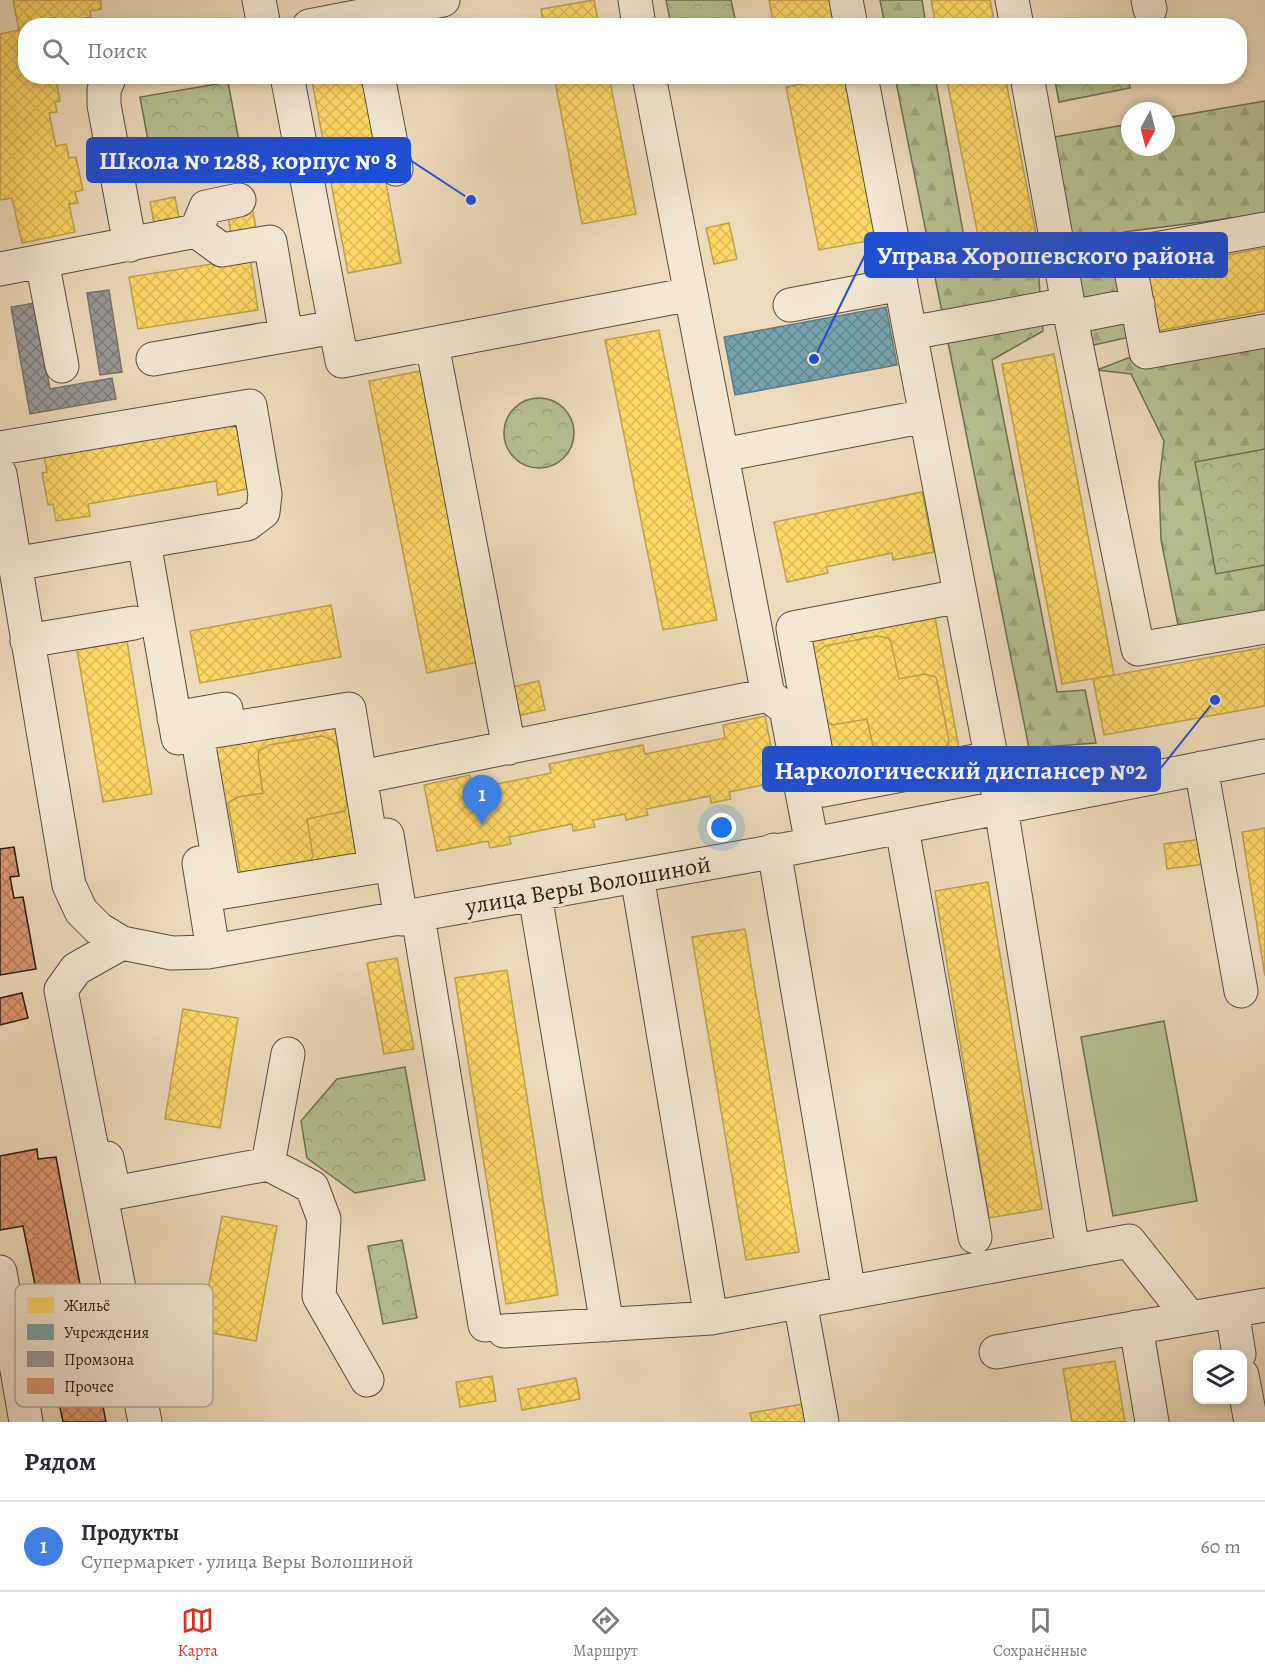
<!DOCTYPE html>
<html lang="ru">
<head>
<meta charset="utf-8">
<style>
  body { margin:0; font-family:Alegreya,serif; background:#f2f2f3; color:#2b2b33 }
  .controls { position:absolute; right:18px; bottom:18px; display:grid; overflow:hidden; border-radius:12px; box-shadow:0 3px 9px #0003 }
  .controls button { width:54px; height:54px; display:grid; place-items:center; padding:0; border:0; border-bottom:2px solid #e1e1e2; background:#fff; color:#2b2b33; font:30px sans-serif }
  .compass { position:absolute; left:1121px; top:102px; width:54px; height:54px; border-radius:50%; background:#fff; box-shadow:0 3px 9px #0003; rotate:187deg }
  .you { position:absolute; left:722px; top:828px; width:21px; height:21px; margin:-15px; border:4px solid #fff; border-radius:50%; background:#1a73e8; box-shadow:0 0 0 9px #1a73e833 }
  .badge { display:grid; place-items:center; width:39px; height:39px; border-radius:50%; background:#d93025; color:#fff; font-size:20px; font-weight:700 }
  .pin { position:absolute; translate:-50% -50px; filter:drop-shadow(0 2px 3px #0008) }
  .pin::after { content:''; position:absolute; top:32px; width:21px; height:18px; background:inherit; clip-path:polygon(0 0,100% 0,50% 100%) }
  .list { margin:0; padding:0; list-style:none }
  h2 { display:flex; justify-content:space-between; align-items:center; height:78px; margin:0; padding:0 24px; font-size:26px }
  h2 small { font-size:20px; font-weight:400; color:#7c7c81 }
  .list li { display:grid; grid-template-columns:39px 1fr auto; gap:18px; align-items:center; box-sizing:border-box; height:90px; padding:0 24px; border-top:2px solid #e1e1e2 }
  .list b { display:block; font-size:22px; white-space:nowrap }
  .list p { margin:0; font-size:20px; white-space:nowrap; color:#7c7c81 }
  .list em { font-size:20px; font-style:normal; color:#7c7c81 }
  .icon { flex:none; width:33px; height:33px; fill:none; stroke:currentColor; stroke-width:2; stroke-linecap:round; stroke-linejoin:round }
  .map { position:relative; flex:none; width:1265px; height:1422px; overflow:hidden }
  .search { position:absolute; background:#fff; box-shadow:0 3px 9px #0003; left:18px; right:18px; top:18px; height:66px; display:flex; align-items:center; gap:15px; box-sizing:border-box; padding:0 21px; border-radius:24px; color:#7c7c81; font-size:22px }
  .sheet { height:168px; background:#fff }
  nav { display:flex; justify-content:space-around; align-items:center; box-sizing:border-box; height:84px; border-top:2px solid #e1e1e2; background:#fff; font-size:16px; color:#7c7c81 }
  nav a { display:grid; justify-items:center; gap:3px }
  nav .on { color:#d93025 }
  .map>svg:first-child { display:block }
</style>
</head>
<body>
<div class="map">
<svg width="1265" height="1422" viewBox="0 0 1265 1422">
  <defs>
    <pattern id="forest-firs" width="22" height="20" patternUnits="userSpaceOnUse" patternTransform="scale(1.5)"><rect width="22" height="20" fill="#b6c192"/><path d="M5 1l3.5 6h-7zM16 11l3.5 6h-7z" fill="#9ca57d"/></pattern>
    <pattern id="park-crowns" width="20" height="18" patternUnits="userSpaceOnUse" patternTransform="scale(1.5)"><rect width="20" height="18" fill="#b6c192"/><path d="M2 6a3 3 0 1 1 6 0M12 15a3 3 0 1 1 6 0" fill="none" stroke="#9ca57d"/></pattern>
    <pattern id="homes-cross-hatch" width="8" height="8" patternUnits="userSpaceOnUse" patternTransform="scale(1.5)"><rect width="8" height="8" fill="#ffd966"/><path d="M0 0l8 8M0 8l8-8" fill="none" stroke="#dbba58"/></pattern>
    <pattern id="public-cross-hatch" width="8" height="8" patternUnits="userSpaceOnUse" patternTransform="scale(1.5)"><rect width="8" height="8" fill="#76a5af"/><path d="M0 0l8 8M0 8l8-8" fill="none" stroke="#61868d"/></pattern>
    <pattern id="industry-cross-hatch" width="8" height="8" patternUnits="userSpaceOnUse" patternTransform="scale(1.5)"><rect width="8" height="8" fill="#999"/><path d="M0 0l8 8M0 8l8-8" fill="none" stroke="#7d7c7c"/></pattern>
    <pattern id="building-cross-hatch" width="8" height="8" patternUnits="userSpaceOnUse" patternTransform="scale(1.5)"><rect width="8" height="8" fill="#de9671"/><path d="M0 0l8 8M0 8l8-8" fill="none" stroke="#b47a5c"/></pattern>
  </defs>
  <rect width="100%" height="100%" fill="#eedbbb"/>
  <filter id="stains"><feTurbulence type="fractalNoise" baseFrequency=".00333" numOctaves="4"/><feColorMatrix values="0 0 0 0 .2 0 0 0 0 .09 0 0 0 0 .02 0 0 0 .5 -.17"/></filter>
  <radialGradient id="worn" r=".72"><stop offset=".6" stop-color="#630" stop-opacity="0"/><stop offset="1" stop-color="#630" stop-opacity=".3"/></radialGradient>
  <path fill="url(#forest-firs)" stroke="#706e53" stroke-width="1.5" d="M880,0H922L926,25H885Z
    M895,77H935L970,270L1038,267L1043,331L992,360L1057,692L1085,690L1096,743L1029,748Z
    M1265,101V220L1240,217L1124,232L1130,337L1089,346L1054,137L1130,124V147H1166V118Z
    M1265,346V634L1183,650L1161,540L1159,483L1164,441L1131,374L1097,370L1128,358L1178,360Z"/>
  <path fill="url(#park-crowns)" stroke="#706e53" stroke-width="1.5" d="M666,0H731L736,23L671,25Z
    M1079,76L1128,77L1130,88L1059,102L1055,81Z
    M228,82L243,163L155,179L140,97Z
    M504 433a35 35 0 1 1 70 0a35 35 0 1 1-70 0Z
    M1265,449V565L1216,574L1195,462Z
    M405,1067L425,1180L355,1193L307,1158L301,1121L337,1079Z
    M402,1240L417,1318L383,1324L368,1246Z"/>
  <path fill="#b6c192" stroke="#706e53" stroke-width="1.5" d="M1164,1021L1197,1201L1113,1216L1081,1037Z"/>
  <path fill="url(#homes-cross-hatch)" stroke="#bfa04d" stroke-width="1.5" d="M13,0H101V9L90,11L91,17L57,24L56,18L48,19L50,26H26V76H63L56,79L60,101L55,102L57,112L49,113L56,146L66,144L69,158L76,157L83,190L75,192L78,203L69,204L75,232L22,243L12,198L0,200V34L19,30Z
    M594,0L599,26H544L541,9Z
    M769,0H831L836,26H774Z
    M931,0H990L995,26H936Z
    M1180,20L1181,26H1150Z
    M311,76H366L401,263L348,273Z
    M554,76H609L636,214L582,224Z
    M841,76H847L879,239L819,250L786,87Z
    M946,76H1005L1040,254L984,265Z
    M175,197L180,223L155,228L150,202Z
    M252,207L257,233L232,238L227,212Z
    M729,223L737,259L714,264L706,228Z
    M1265,248V311L1152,332L1141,271Z
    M250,258L258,310L138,329L129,277Z
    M659,330L717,620L663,630L605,340Z
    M1054,354L1114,675L1062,684L1002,364Z
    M421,371L478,662L427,673L369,381Z
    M239,420L252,488L218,495L216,481L88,504L90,516L56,521L53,504L48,505L42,473L47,472L44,455Z
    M922,492L934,552L893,560L892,553L826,567L828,573L787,582L774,522Z
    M331,605L341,657L200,683L190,631Z
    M935,617L960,754L827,779L801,642Z
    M877,636L888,638L891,642L899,679L925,674L936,677L949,740L946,747L881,761L875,755L867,719L832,725L825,721L813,658L815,653L825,646Z
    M127,641L152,794L103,802L77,650Z
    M1265,647V706L1104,735L1093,679Z
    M539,681L545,710L517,716L512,687Z
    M765,716L778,782L729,792L731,799L711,803L710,796L646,809L648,815L626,820L625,814L593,820L595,827L573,831L572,824L509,837L511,844L490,848L488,841L437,851L424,785L470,775L472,789L551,773L549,764L643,745L645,754L725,738L723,725Z
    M343,725L365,862L231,884L209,747Z
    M322,736L333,740L339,750L347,802L345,811L307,819L313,856L309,863L244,873L240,871L228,803L238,797L263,793L258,760L259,751L269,745Z
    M1265,828V976L1242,832Z
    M1202,839L1205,864L1167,869L1164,844Z
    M988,882L1042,1209L989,1218L935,891Z
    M745,929L799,1252L746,1260L692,937Z
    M397,958L414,1049L384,1054L367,963Z
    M507,970L558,1295L506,1304L455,978Z
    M183,1009L238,1018L220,1128L165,1119Z
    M222,1216L277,1226L256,1341L200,1331Z
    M1115,1361L1125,1422H1072L1063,1369Z
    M492,1376L496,1401L460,1407L456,1382Z
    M576,1378L580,1399L522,1410L518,1389Z
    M803,1404L807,1422H752L750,1413Z"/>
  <path fill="url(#public-cross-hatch)" stroke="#5f7c80" stroke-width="1.5" d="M886,307L897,365L735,395L724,337Z"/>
  <path fill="url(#industry-cross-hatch)" stroke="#777471" stroke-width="1.5" d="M109,290L122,372L100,375L87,293Z
    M34,303L50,389L112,378L116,399L30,414L11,307Z"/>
  <path fill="url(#building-cross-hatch)" stroke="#291c14" stroke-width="1.5" d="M14,847L19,876L10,877L14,898L23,897L36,969L0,975V849Z
    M22,993L28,1018L0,1025V998Z
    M37,1149L38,1159L56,1157L106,1422H63L23,1226L0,1230V1156Z"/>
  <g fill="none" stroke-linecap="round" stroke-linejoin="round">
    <defs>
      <path id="minor" d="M259,0L264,26
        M635,0L639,26
        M846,0L851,26
        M1012,0L1017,26
        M1148,0L1150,9
        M309,26L443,0
        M110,76L104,90V105L130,245
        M287,76L342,361L691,294
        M378,76L396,169
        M649,76L768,695L786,709L812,844
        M861,76L1001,808L1073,1251
        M1265,229L1128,254L1146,352L1265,331
        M196,231L206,207L239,200
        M42,261L62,366
        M0,269L196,231L222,250L270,242L286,335
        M1068,304L1138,649L1265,627
        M790,305L901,284
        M1071,317L1138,304
        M910,333L1068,304L1027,76
        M432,344L509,748
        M153,359L335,327
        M0,448L250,406L265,494L263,512L247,524L14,564
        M722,455L926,416
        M0,474L69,885L81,911L99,929L122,943L172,953L208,952L793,848L1265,756
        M144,542L178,738
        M960,596L793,628L823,790L991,758
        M27,641L134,623
        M349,709L375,867L224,892L197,734Z
        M174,718L226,709
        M1201,768L1241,991
        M376,774L768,695
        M902,828L975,1237
        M387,835L401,919
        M774,850L849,1293
        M199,863L213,950
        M637,876L711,1318
        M535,895L607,1325
        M418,916L485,1325
        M122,943L76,969L61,990L145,1422
        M288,1054L268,1164L312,1187L324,1219L319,1296L367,1380
        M107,1158L114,1193L268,1164
        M0,1272L26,1422
        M800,1302L822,1422
        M1232,1311L1239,1354
        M1136,1327L1152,1422
        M504,1331L711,1318L1129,1241L1190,1318
        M996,1352L1265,1305
        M1242,1375L1251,1422"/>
    </defs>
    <use href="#minor" stroke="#5a4c3e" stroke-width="35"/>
    <use href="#minor" stroke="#f4e8d3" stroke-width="33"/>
  </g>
  <g text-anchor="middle" stroke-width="6" stroke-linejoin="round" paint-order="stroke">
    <g font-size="24" fill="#291c14" stroke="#f4e8d3">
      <text transform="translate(588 885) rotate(-10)" y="8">улица Веры Волошиной</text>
    </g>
  </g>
  <rect x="15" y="1284" width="198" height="123" rx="9" fill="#f4e8d3" stroke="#b7ab9a" stroke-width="1.5"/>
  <rect x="27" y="1297" width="27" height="16" fill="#ffd966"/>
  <rect x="27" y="1324" width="27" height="16" fill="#76a5af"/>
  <rect x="27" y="1351" width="27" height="16" fill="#999"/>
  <rect x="27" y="1378" width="27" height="16" fill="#de9671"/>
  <g font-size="16" fill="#291c14">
    <text x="64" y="1311">Жильё</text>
    <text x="64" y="1338">Учреждения</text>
    <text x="64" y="1365">Промзона</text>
    <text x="64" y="1392">Прочее</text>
  </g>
  <path fill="none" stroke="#1d4ed8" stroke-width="2" d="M471 200L410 160M814 359L865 255M1215 700L1160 769"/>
  <g fill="#1d4ed8" stroke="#f4e8d3" stroke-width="2">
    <circle cx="471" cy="200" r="6"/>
    <circle cx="814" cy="359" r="6"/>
    <circle cx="1215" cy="700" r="6"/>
  </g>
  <g fill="#1d4ed8" stroke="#1d4ed8" stroke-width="2">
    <rect x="87" y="138" width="323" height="44" rx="6"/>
    <rect x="865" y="233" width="362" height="44" rx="6"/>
    <rect x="763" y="747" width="397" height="44" rx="6"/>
  </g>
  <g font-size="26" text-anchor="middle" font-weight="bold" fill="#fff">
    <text x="248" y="169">Школа № 1288, корпус № 8</text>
    <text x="1046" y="264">Управа Хорошевского района</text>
    <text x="961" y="779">Наркологический диспансер №2</text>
  </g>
  <rect width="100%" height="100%" filter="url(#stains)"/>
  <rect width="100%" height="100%" fill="url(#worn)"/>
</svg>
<div class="controls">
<button><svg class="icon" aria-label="layers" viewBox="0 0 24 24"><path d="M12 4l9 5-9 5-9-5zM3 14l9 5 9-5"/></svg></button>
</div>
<svg class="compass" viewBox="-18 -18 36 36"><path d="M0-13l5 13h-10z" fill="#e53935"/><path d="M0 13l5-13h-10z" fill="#7c7c81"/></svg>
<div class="you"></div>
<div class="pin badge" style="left:482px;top:825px;background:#3f7fe0">1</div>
<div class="search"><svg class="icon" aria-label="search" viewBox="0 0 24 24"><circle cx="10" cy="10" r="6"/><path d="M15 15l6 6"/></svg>Поиск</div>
</div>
<section class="sheet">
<h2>Рядом<small></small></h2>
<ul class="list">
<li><span class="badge" style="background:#3f7fe0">1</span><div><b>Продукты</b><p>Супермаркет · улица Веры Волошиной</p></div><em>60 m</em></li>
</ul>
</section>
<nav>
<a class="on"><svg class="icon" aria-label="map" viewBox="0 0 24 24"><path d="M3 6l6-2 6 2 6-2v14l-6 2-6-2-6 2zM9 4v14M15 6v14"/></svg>Карта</a>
<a><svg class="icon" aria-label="directions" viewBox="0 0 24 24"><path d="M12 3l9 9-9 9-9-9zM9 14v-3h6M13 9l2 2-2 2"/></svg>Маршрут</a>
<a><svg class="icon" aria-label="saved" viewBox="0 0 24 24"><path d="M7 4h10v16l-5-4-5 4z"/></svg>Сохранённые</a>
</nav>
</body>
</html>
